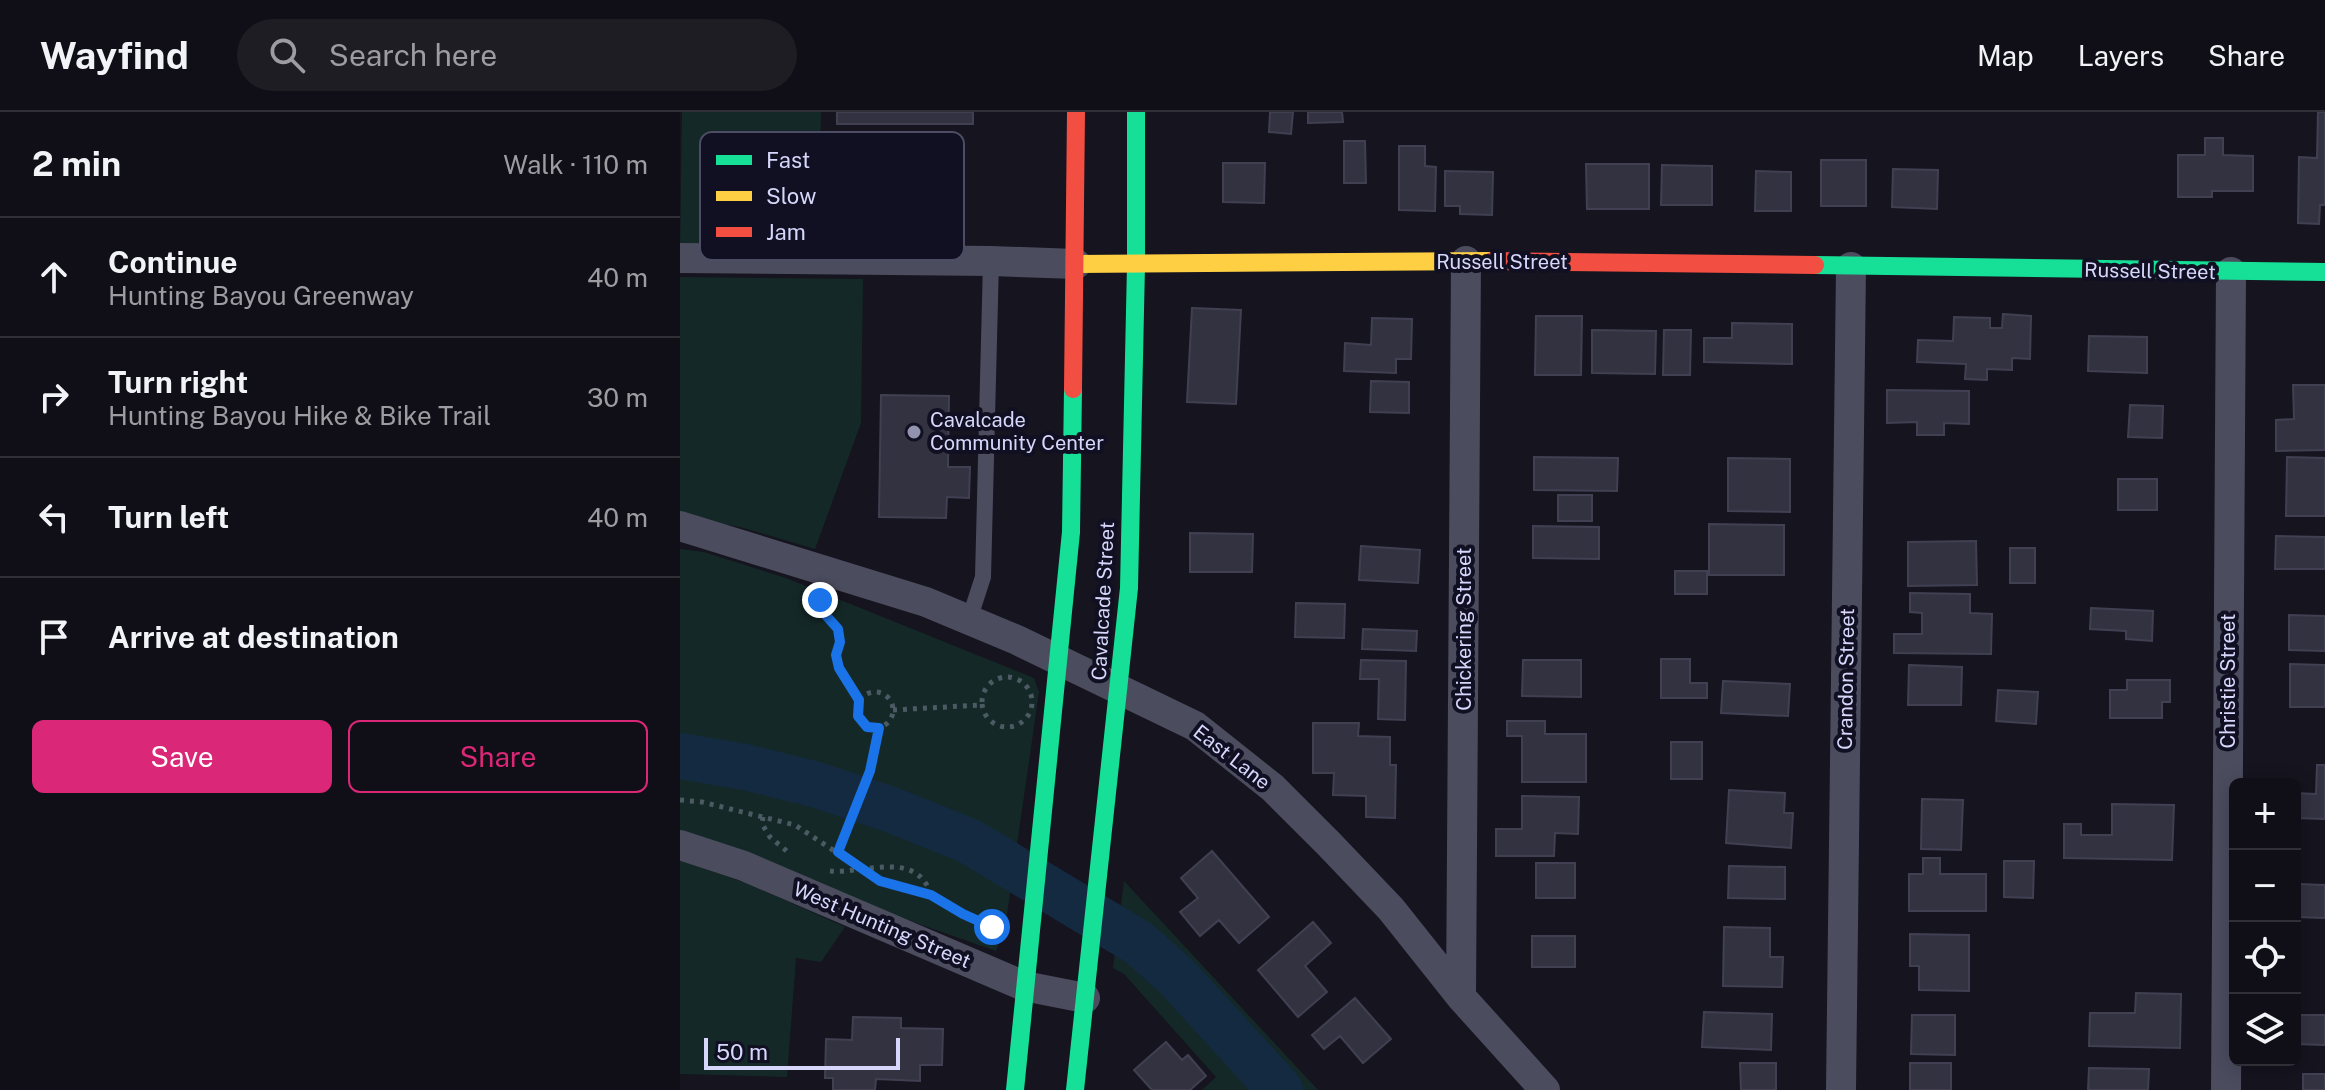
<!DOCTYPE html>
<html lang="en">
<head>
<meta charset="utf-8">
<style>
  body { margin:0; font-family:"Public Sans",sans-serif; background:#1e1d24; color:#f1f3f6 }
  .controls { position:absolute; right:24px; bottom:24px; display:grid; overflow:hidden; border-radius:12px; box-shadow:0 4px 20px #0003 }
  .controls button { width:72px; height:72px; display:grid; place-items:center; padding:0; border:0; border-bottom:2px solid #302f36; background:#100f17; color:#f1f3f6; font:40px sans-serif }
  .scale { position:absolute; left:24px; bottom:20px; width:196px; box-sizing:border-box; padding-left:8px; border:4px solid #d6d7fb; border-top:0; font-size:22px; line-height:28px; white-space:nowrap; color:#d6d7fb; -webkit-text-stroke:6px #111023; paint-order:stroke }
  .stop { position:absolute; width:24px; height:24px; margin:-18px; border:6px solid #1a73e8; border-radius:50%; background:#fff }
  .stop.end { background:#1a73e8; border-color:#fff; box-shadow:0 2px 8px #0008 }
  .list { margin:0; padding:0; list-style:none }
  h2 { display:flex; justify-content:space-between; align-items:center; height:104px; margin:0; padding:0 32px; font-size:34px }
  h2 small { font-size:26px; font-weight:400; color:#9c9ca1 }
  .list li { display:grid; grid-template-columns:52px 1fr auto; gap:24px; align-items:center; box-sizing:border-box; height:120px; padding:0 32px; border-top:2px solid #302f36 }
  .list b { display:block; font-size:30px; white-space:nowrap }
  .list p { margin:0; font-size:26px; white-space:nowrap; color:#9c9ca1 }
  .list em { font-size:26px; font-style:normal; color:#9c9ca1 }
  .actions { display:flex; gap:16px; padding:24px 32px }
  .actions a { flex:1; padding:18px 0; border:2px solid #db2777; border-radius:12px; text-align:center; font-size:28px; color:#db2777 }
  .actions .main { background:#db2777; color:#fff }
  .icon { flex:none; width:44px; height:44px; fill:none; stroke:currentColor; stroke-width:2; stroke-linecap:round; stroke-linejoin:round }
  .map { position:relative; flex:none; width:1645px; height:978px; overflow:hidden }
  header { display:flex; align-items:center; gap:48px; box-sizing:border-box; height:112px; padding:0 40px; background:#100f17; border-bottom:2px solid #302f36 }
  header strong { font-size:38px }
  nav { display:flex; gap:44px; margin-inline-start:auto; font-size:28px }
  .search { width:560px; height:72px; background:#1e1d24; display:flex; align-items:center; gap:20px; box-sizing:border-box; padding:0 28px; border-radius:44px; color:#9c9ca1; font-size:30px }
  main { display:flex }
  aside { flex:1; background:#100f17 }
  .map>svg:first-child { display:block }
</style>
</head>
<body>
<header>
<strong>Wayfind</strong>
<div class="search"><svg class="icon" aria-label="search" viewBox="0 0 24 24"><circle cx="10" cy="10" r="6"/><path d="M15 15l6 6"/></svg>Search here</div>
<nav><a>Map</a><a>Layers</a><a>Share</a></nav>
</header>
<main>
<aside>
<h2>2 min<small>Walk · 110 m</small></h2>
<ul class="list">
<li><svg class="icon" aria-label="ahead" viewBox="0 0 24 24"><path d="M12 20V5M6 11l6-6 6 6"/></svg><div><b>Continue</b><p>Hunting Bayou Greenway</p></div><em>40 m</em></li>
<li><svg class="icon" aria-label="right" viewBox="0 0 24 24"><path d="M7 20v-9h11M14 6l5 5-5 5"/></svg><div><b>Turn right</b><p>Hunting Bayou Hike &amp; Bike Trail</p></div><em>30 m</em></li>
<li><svg class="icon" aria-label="left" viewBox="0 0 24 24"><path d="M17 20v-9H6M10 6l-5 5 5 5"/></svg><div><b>Turn left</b></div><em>40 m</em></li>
<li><svg class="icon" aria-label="arrive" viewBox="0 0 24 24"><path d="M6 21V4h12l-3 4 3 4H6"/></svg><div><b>Arrive at destination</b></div></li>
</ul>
<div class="actions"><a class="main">Save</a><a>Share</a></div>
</aside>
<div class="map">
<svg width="1645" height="978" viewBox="0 0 1645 978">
  <rect width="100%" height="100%" fill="#15141f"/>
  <path fill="#142927" d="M2,0H141L139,139L0,140Z
    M0,165L183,167L181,311L135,437L64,416L0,403Z
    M0,437L24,440L106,466L354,566L359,580L326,809L316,839L171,788L0,723Z
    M0,748L66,771L165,815L141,850L116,846L107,965L0,962Z
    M444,769L638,978H522L536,965L444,862L433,856Z"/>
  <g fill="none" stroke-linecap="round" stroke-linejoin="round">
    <path stroke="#132a41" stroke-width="46" d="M0,644L65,655L134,672L209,697L289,729L459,831L498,866L600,978"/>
  </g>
  <path fill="#333241" stroke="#414052" stroke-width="2" d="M157,0H293V12H157Z
    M590,0H613L611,22L589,20Z
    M628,0H662L663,10L628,11Z
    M1638,0H1645V93H1640L1639,112L1618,111L1619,45L1637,46Z
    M1525,26H1543V43L1573,44V79H1532V85H1498V43H1525Z
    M664,29H685L686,71H664Z
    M719,34H745V54L756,55L755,99L719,98Z
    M1141,48H1186V94H1141Z
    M543,51H585L584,91L543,90Z
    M906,52H969V97H907Z
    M982,53L1032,54V93H981Z
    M1213,57L1258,58L1257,97L1212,95Z
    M765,59L813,60L812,103L780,102V94H765Z
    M1076,59L1111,60V99H1075Z
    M512,196L561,198L556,292L507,290Z
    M1323,202L1351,204L1350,247L1332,246V258L1307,257V268L1285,267L1286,252L1237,250L1238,228L1273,229L1274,205L1310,206V216H1322Z
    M856,204H902L901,263H855Z
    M692,206L732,207L731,247H716V261L664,259L665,231L691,233Z
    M1052,211L1112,212V252L1024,250V226H1052Z
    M912,218L976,219L975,262L912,261Z
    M984,218H1011L1010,263H983Z
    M1409,224L1467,225V261L1408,259Z
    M691,269L729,270V301L690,300Z
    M1613,273H1645V338L1596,339V308L1614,307Z
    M1207,278L1289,279V312L1264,311V323H1237V310L1207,311Z
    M201,283L269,284L268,355H290L289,386L267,385L266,406L199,405Z
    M1450,293L1483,294L1482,326L1448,325Z
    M854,345L938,346L937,379L854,378Z
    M1607,345L1645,346V404H1606Z
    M1048,346L1110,347V400L1048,399Z
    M1438,367H1477V398H1438Z
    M878,383H912V409H878Z
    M1029,412L1104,413V463H1029Z
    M853,414L919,415V447L853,446Z
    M510,421L573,422L572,460H510Z
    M1596,424L1645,425V457H1595Z
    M1296,429L1297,473L1228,474V430Z
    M681,434L740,438L738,471L679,468Z
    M1330,436H1355V471H1330Z
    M995,459H1027V482H995Z
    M1230,481L1290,482V501L1312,502L1311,542L1214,541V522H1242V501L1230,500Z
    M616,491L665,492L664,526L615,525Z
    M1411,496L1473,499L1472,529L1446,527V519L1410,517Z
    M1609,503L1645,504V539L1609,538Z
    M683,517L737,519L736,539L682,537Z
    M981,547H1010V571H1027V586H981Z
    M681,548L726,549L725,608L698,607L699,567H680Z
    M843,548H901V585L842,584Z
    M1610,552L1645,553V595H1610Z
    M1229,553L1282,555L1281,593H1228Z
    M1447,568H1490V590H1482V606H1430V578H1447Z
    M1043,569L1110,572L1108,604L1041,601Z
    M1318,578L1358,580L1356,612L1316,609Z
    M827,609H865V622H906V670H842V624H827Z
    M633,611H679L678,624L710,625V653H716L715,706L686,705V684L653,683L654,661H633Z
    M991,630H1022V667H991Z
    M1637,653H1645V707L1615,706V681L1636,682Z
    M1049,678L1105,681L1104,701H1113L1111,736L1046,731Z
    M842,684L899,685L898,722L875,721L874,744H816V717H842Z
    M1242,687L1283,688L1281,738L1241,737Z
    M1432,692L1494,693L1492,748L1384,746V712H1401V723H1432Z
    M532,739L589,805L559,831L539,808L520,824L500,800L518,786L501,766Z
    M1243,746H1260V762H1306V799H1229V762H1243Z
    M1324,749H1354L1353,786L1324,785Z
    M856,751H895V786H856Z
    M1049,754L1105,755V787L1048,786Z
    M1618,772L1645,773V806L1617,805Z
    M633,810L651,831L625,854L647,880L618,905L578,858Z
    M1044,815L1090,816V845H1103L1102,875L1043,874Z
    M1230,822L1289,823V879L1239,878V854H1230Z
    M852,824H895V855H852Z
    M1456,881L1501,882L1500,936L1409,934L1410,901H1455Z
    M675,886L711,927L683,951L660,924L644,937L632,923Z
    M1024,900L1092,902L1091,938L1022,935Z
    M1232,903H1275V943L1231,942Z
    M1615,903H1645V933L1615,932Z
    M173,905L221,906V916L263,917L262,953H240V969L196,967L195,978H153V966H145L146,927L172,928Z
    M486,930L502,948L508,943L526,964L510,978H472L454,958Z
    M1060,951H1096V978H1061Z
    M1230,951H1271V978H1230Z
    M1409,956L1469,957L1468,978H1408Z
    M1623,962H1645V978H1623Z"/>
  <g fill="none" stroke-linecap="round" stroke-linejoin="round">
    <path stroke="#4b5a63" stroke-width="5" stroke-dasharray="4 6" stroke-linecap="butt" d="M140,488C144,503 151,504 157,516C162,525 157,532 156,542C155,558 171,576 179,588
      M302 590a25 25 0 1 1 50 0a25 25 0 1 1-50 0Z
      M177 598a18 18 0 1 1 36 0a18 18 0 1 1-36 0Z
      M213,598L301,593
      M0,688L22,690L115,713L200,769L219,776L251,783L297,809L321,817
      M83,705L82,712L90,725L109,741
      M159,740L190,659L199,616
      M150,759C184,762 237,737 251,783"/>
    <path stroke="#4b4c5e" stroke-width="16" d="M289,508L303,465L311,149"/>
    <path stroke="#4b4c5e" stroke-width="30" d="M0,146L311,149L396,152
      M0,414L246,490L337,528L515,614L593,676L649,732L711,797L781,885L865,978
      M0,733L64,754L344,874L405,886
      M781,885L786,149
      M1161,978L1171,155
      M1546,978L1551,160"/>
    <path stroke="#16e098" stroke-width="18" d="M1135,153L1645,160
      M335,978L391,420L393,277
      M395,978L449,476L456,153V0"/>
    <path stroke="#ffcf43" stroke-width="18" d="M396,152L812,149"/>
    <path stroke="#f24e42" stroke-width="18" d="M812,149L1135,153
      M393,277L396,0"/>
  </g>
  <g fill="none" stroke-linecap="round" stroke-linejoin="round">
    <path stroke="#1a73e8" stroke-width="10" d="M140,488L143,500L158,517L160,530L156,543L159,556L179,588L178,604L187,615L199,616L190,659L158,740L200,769L251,783L283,802L312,815"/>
  </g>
  <circle fill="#9293ae" stroke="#111023" stroke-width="3" cx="234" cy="320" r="8"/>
  <g text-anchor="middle" stroke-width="8" stroke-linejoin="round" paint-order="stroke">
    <g font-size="20" fill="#d6d7fb" stroke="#111023">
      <text x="822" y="157">Russell Street</text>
      <text transform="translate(1470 159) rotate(1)" y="7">Russell Street</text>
      <text transform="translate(423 489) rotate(-87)" y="7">Cavalcade Street</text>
      <text transform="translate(784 517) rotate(-90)" y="7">Chickering Street</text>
      <text transform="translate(1166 567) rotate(-89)" y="7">Crandon Street</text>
      <text transform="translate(1548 569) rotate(-90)" y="7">Christie Street</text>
      <text transform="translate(552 645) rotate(38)" y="7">East Lane</text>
      <text transform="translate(202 813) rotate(23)" y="7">West Hunting Street</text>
    </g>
    <g font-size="20" fill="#d6d7fb" stroke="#111023" text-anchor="start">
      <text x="250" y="315">Cavalcade<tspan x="250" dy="23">Community Center</tspan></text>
    </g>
  </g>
  <rect x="20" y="20" width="264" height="128" rx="12" fill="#111023" stroke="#4c4c64" stroke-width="2"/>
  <rect x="36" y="43" width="36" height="10" fill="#16e098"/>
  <rect x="36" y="79" width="36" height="10" fill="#ffcf43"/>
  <rect x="36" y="115" width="36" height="10" fill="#f24e42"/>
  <g font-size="22" fill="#d6d7fb">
    <text x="86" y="56">Fast</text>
    <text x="86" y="92">Slow</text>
    <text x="86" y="128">Jam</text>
  </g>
</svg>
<div class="controls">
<button>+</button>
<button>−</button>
<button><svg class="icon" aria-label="locate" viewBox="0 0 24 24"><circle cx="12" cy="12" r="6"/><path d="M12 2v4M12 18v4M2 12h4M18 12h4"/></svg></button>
<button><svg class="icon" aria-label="layers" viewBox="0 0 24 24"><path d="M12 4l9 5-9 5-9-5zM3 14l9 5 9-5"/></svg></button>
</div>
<div class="scale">50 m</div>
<div class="stop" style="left:312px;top:815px"></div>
<div class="stop end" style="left:140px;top:488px"></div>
</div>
</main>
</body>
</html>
